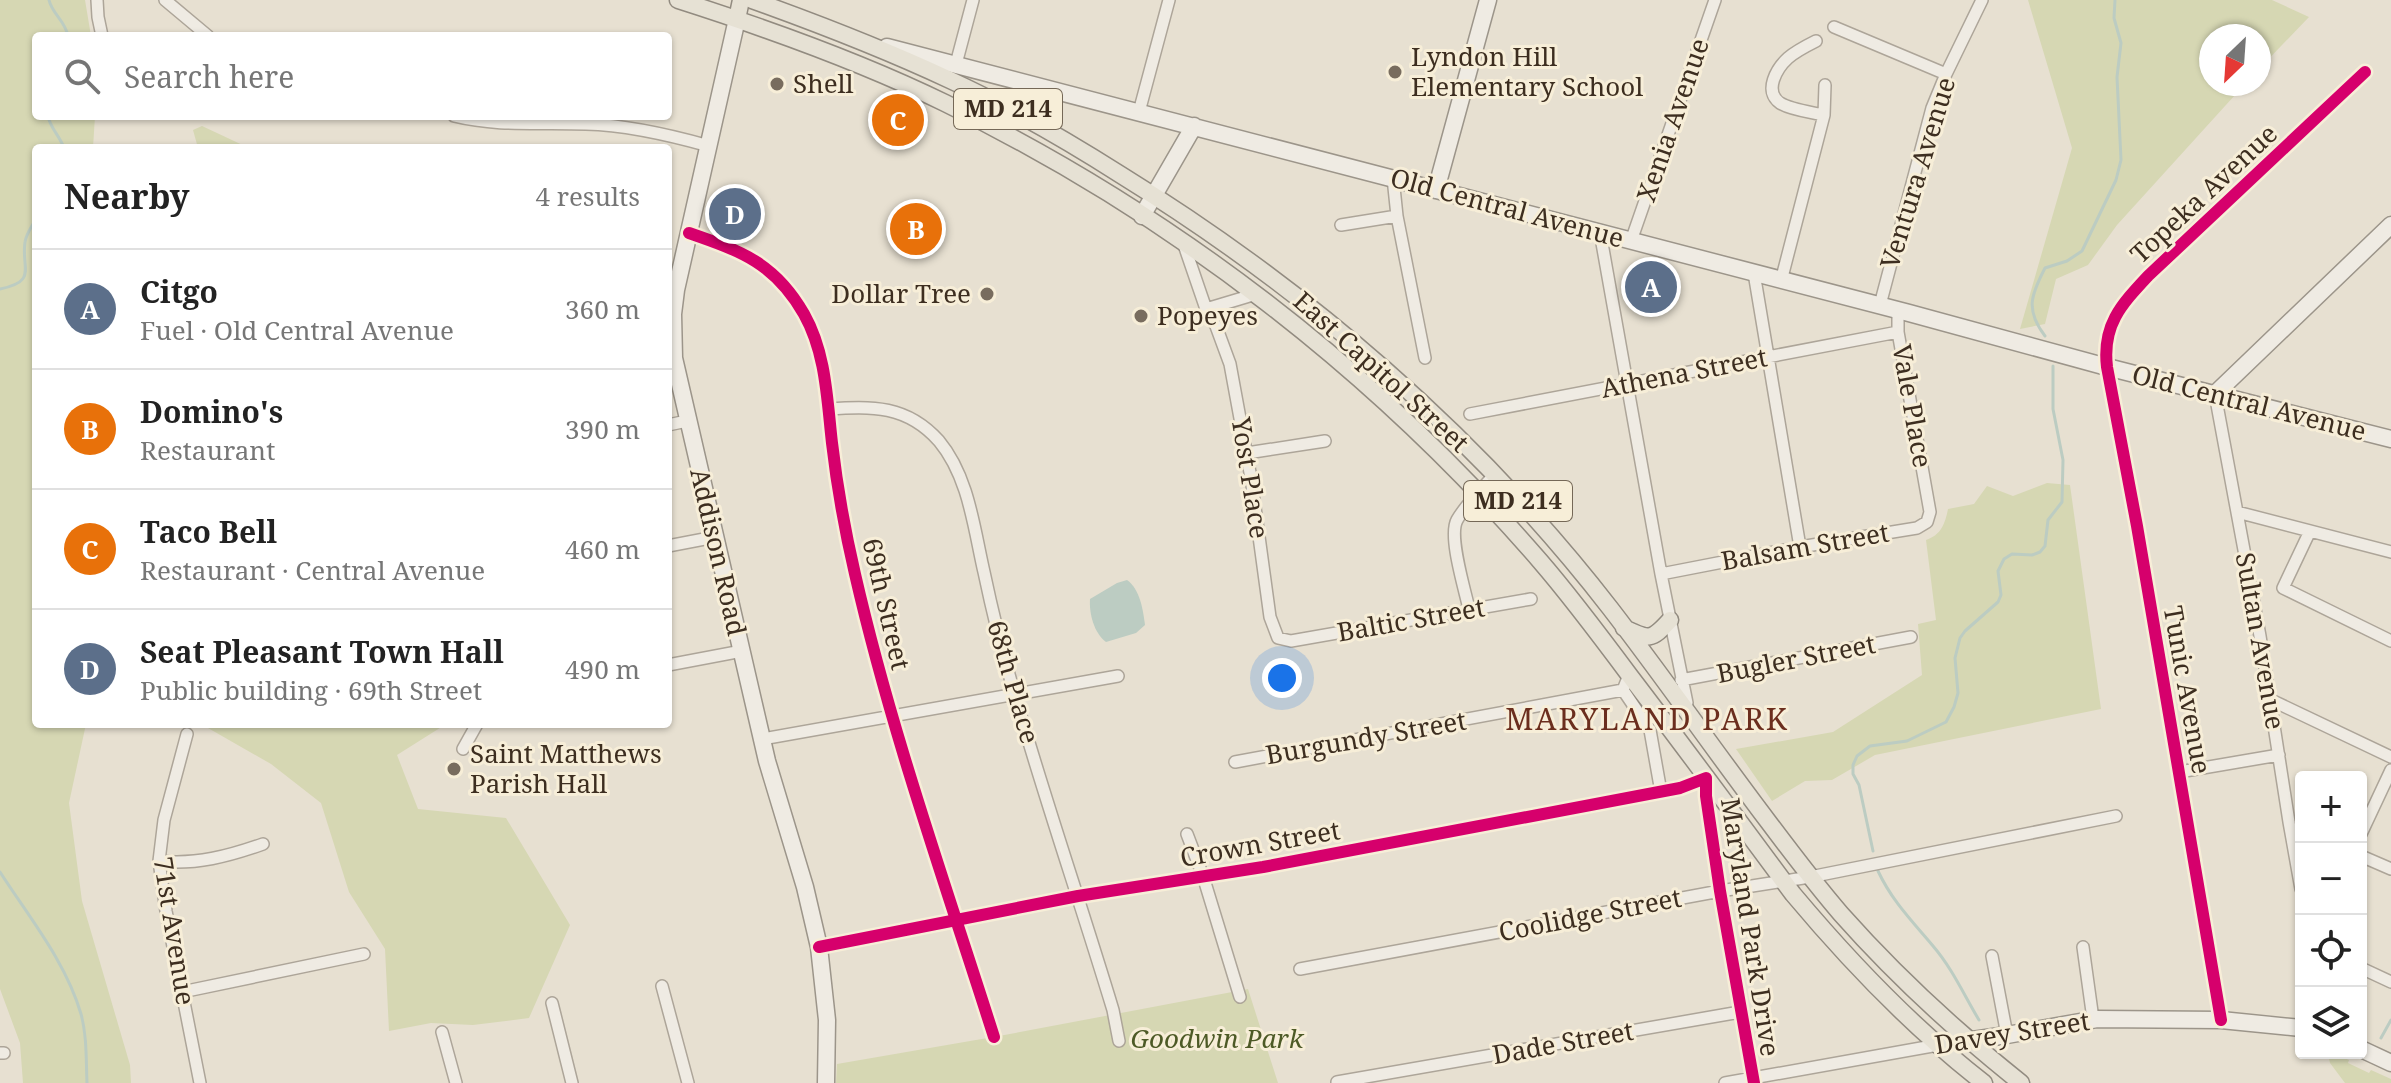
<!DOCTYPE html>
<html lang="en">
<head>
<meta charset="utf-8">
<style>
  body { margin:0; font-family:"Noto Serif",serif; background:#f2f2f2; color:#222 }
  .controls { position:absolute; right:24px; bottom:24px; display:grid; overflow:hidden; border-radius:8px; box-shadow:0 2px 6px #0004 }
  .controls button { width:72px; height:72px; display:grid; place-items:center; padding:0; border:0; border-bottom:2px solid #e0e0e0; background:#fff; color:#222; font:40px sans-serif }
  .compass { position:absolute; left:2199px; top:24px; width:72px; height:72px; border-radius:50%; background:#fff; box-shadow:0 2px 6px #0004; rotate:205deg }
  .you { position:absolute; left:1282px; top:678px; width:28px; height:28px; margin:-20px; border:6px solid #fff; border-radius:50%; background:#1a73e8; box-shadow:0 0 0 12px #1a73e833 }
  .badge { display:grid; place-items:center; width:52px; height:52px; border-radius:50%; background:#1a73e8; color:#fff; font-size:26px; font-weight:700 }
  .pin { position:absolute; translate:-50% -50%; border:4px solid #fff; box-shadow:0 2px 8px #0006 }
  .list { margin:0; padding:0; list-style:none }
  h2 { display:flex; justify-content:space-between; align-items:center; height:104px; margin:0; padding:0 32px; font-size:34px }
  h2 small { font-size:26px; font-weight:400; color:#767676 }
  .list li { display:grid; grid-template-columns:52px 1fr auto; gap:24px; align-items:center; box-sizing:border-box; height:120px; padding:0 32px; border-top:2px solid #e0e0e0 }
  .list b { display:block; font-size:30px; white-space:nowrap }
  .list p { margin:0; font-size:26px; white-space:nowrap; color:#767676 }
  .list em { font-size:26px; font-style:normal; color:#767676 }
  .icon { flex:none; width:44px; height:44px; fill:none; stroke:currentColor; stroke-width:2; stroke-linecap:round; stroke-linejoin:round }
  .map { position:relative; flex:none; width:2391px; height:1083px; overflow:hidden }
  .search { position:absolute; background:#fff; box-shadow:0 2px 6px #0004; left:32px; top:32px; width:640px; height:88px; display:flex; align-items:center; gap:20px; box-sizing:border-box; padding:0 28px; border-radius:8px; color:#767676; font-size:30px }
  .panel { position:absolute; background:#fff; box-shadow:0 2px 6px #0004; left:32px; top:144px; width:640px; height:584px; border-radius:8px }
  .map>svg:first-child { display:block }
</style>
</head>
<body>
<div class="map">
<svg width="2391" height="1083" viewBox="0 0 2391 1083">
  <rect width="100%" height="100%" fill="#e7e0d1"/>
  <path fill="#d6d7b3" d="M0,0H85L91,36H36V116H95L93,148H36V724H86L69,803L82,901L130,1065L131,1083H23L20,1043L0,989Z
    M2028,0H2272L2309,17L2259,69V36H2211V84H2245L2117,225L2088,265L2056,279L2045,324L2020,329L2072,148Z
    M202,126L249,148H198L193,130Z
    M2047,483L2070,485L2101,709L1875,755L1832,780L1805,781L1772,801L1736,749L1833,732L1922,675L1918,624L1936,620L1926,540C1941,535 1945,524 1948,509L1974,504L1987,486L2013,496Z
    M201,724H443V726L397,755L418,809L506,818L570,925L529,1018L473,1025L431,1023L389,1031L385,949L349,892L321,803L271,764Z
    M1248,989L1278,1083H836L837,1064L999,1036Z
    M2328,1054L2331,1056L2335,1054L2349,1060L2348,1063L2369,1073L2371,1070L2391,1079V1083H2345L2330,1063Z"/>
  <path fill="#bcccc2" d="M1127,580C1140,589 1143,610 1145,625L1136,633L1106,642C1094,633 1089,614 1090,599L1117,583Z"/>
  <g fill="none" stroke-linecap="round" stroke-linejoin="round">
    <path stroke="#bcccc2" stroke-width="3" d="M49,0C52,14 65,20 68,36
      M48,116C50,128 60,136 64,148
      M0,289C38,281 21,269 25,242C26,234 32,226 36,219
      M2045,336C2025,310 2031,295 2045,268L2067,261L2082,251L2116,180L2121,160L2117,77L2121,43L2114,18L2115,0
      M1873,851L1859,785L1853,774V765L1857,756L1870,746L1907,741L1946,722L1954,707L1958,693L1955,658L1960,638L1965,631L1998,602L2001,595L1998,571L2004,559L2012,554L2032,555L2040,552L2045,546L2048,520L2062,502L2063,460L2053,409V366
      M1878,871C1892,901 1912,921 1933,946C1952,968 1964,995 1979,1020
      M0,872C29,917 66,962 81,1014C87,1036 86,1060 87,1083
      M2381,1038L2391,1020"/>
    <defs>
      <path id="street" d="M97,0L98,17L102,36
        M165,0L208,36
        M1834,27L1946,74
        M1816,41C1806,46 1796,51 1788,58C1777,68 1763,91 1780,103C1791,110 1811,112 1824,115
        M956,64L973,0
        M1139,112L1169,0
        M454,116C499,127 541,122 586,124C627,125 670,135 709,146
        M1393,178L1397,216L1425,358
        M1341,225L1397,216
        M1600,232L1661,574L1687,703
        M689,233C741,251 775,263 804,314C826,353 827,399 832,443C837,486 845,531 855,574C891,731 945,883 994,1037
        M1631,241L1715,0
        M1183,242L1206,309L1216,326L1230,364L1251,478L1270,617L1278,638L1291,641L1531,599
        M1754,273L1800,547
        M1781,281L1824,115L1825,85
        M1880,305L1932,108L1946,74L1982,0
        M1206,309L1256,294
        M2215,394L2260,636L2289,822L2301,889
        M828,409C872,406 907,405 939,441C969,477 974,529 984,572C992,610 1001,647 1012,685C1043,794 1080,901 1113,1010L1119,1041
        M1470,414L1898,332
        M668,425L687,421
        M1247,453L1325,441
        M2237,512L2391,552
        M2310,531L2283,588L2391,641
        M668,546L715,537
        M1661,574L1800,547L1917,528L1927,522L1930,512L1898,332V310
        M1469,609C1465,590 1448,536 1457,520C1466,504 1482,489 1494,475
        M668,665L742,651
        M1681,680L1911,637
        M1623,690L1650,730L1661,792
        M2271,700L2391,757
        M187,734L164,820L159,861L166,911L200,1083
        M762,739L1118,676
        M463,749L477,724
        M1235,762L1623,690L1629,675
        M2179,772L2279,755
        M1187,834L1203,876L1240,997
        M2361,834L2391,770
        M2361,856L2391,869
        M159,861C196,865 229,856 263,844
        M819,947L1078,896L1263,867L1680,788L1706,778V796L1720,891L1754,1083
        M2083,947L2093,1019
        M1992,956L2007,1035
        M2361,968L2391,982
        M1300,969L1720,891L1810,877L2116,816
        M662,986L688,1083
        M182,992L364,954
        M552,1003L572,1083
        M2221,1020L2137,526L2107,367C2102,325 2121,305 2148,276L2365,72
        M442,1032L456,1083
        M0,1053H4
        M1337,1082L1740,1012
        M1725,1083L1938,1045"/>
      <path id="secondary" d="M737,19L676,290L673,314L674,358L767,761L805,887L819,947L827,1020L826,1083
        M887,47L1909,313L2107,367L2391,439
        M1436,190L1488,0
        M1142,216L1194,126
        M2215,394L2391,225
        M1938,1045L2007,1035L2097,1019L2221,1020L2301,1028
        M2361,1049L2391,1063"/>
      <path id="primary" d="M678,0C769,29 859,61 945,103C1171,213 1375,370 1540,561C1572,598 1601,637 1630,676C1685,748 1739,821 1793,894C1850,962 1913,1028 1984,1083
        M752,0C819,24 886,50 950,80C1009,107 1066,140 1121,175C1307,290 1476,435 1610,608C1664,678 1714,750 1767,820C1791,852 1815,884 1841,914C1896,976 1957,1032 2021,1083
        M737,19L741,0
        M1624,628C1649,640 1651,641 1670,620"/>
    </defs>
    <use href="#street" stroke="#ada599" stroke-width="14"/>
    <use href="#secondary" stroke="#9c958a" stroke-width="19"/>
    <use href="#primary" stroke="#928b80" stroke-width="19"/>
    <use href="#street" stroke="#efebe3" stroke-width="11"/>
    <use href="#secondary" stroke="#efebe3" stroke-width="16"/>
    <use href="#primary" stroke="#e6e1d4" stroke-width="16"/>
    <defs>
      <path id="cycleway" d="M689,233C741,251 775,263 804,314C826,353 827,399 832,443C837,486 845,531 855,574C891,731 945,883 994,1037
        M819,947L1078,896L1263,867L1680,788L1706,778V796L1720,891L1754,1083
        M2221,1020L2137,526L2107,367C2102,325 2121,305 2148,276L2365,72"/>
    </defs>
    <use href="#cycleway" stroke="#f7eed8" stroke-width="17"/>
    <use href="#cycleway" stroke="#d6006c" stroke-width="12"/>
  </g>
  <g fill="#786c5e" stroke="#f7eed8" stroke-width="3">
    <circle cx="1395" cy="72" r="8"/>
    <circle cx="777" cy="84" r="8"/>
    <circle cx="987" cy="294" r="8"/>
    <circle cx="1141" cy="316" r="8"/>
    <circle cx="454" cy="769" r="8"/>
  </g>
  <g text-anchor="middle" stroke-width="6" stroke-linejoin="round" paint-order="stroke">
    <g fill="#f7eed8" stroke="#756857" stroke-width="2">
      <rect x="954" y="89" width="108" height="40" rx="6"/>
      <rect x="1464" y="481" width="108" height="40" rx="6"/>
    </g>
    <g font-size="24" font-weight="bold" fill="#3d2e20">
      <text x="1008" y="117">MD 214</text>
      <text x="1518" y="509">MD 214</text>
    </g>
    <g font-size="26" fill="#3d2e20" stroke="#f7eed8" text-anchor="start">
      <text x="1411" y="66">Lyndon Hill<tspan x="1411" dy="30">Elementary School</tspan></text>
      <text x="793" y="93">Shell</text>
      <text x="971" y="303" text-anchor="end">Dollar Tree</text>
      <text x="1157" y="325">Popeyes</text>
      <text x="470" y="763">Saint Matthews<tspan x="470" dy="30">Parish Hall</tspan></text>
    </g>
    <g font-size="26" fill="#3d2e20" stroke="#f7eed8">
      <text transform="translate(1673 120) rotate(-71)" y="9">Xenia Avenue</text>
      <text transform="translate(1918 173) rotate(-73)" y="9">Ventura Avenue</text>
      <text transform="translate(2204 194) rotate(-43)" y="9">Topeka Avenue</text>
      <text transform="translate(1507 208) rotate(15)" y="9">Old Central Avenue</text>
      <text transform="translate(1381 372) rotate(42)" y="9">East Capitol Street</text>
      <text transform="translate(1684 373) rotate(-11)" y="9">Athena Street</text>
      <text transform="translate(2249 403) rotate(14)" y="9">Old Central Avenue</text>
      <text transform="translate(1912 406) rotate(80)" y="9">Vale Place</text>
      <text transform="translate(1250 478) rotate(81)" y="9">Yost Place</text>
      <text transform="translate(1805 547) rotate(-10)" y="9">Balsam Street</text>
      <text transform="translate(718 552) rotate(77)" y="9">Addison Road</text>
      <text transform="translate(886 604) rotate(77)" y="9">69th Street</text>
      <text transform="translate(1411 620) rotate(-10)" y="9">Baltic Street</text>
      <text transform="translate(2260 641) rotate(80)" y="9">Sultan Avenue</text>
      <text transform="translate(1796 659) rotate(-11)" y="9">Bugler Street</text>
      <text transform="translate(1013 682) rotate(74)" y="9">68th Place</text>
      <text transform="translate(2187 690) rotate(80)" y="9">Tunic Avenue</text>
      <text transform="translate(1366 738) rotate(-10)" y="9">Burgundy Street</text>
      <text transform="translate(1260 844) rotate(-10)" y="9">Crown Street</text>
      <text transform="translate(1590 915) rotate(-11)" y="9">Coolidge Street</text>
      <text transform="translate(1750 927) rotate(81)" y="9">Maryland Park Drive</text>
      <text transform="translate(174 931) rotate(81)" y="9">71st Avenue</text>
      <text transform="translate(2012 1033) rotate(-9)" y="9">Davey Street</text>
      <text transform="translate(1563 1043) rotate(-10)" y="9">Dade Street</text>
    </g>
    <g font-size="26" font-style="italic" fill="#4d5a26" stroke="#f7eed8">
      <text x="1217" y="1048">Goodwin Park</text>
    </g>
    <g font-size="30" letter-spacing="2" fill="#6b2e1e" stroke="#f7eed8">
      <text x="1647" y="730">MARYLAND PARK</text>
    </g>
  </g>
</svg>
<div class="controls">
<button>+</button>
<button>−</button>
<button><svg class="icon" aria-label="locate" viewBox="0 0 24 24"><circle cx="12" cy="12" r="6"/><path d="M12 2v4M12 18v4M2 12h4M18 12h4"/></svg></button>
<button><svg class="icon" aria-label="layers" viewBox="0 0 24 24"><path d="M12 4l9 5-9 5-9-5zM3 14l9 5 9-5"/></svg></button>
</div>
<svg class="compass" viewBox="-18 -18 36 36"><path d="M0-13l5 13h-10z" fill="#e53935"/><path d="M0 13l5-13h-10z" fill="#767676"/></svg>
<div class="you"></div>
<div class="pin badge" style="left:1651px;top:287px;background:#5c6f8a">A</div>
<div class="pin badge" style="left:916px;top:229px;background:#e8710a">B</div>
<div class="pin badge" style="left:898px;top:120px;background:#e8710a">C</div>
<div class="pin badge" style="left:735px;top:214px;background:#5c6f8a">D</div>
<div class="search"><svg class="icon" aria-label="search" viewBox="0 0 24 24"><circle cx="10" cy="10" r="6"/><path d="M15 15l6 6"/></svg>Search here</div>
<section class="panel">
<h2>Nearby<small>4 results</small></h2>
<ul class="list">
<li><span class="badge" style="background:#5c6f8a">A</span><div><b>Citgo</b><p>Fuel · Old Central Avenue</p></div><em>360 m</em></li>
<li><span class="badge" style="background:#e8710a">B</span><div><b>Domino's</b><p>Restaurant</p></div><em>390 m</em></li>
<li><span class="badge" style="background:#e8710a">C</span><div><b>Taco Bell</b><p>Restaurant · Central Avenue</p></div><em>460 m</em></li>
<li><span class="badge" style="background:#5c6f8a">D</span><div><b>Seat Pleasant Town Hall</b><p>Public building · 69th Street</p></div><em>490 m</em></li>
</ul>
</section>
</div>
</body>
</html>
